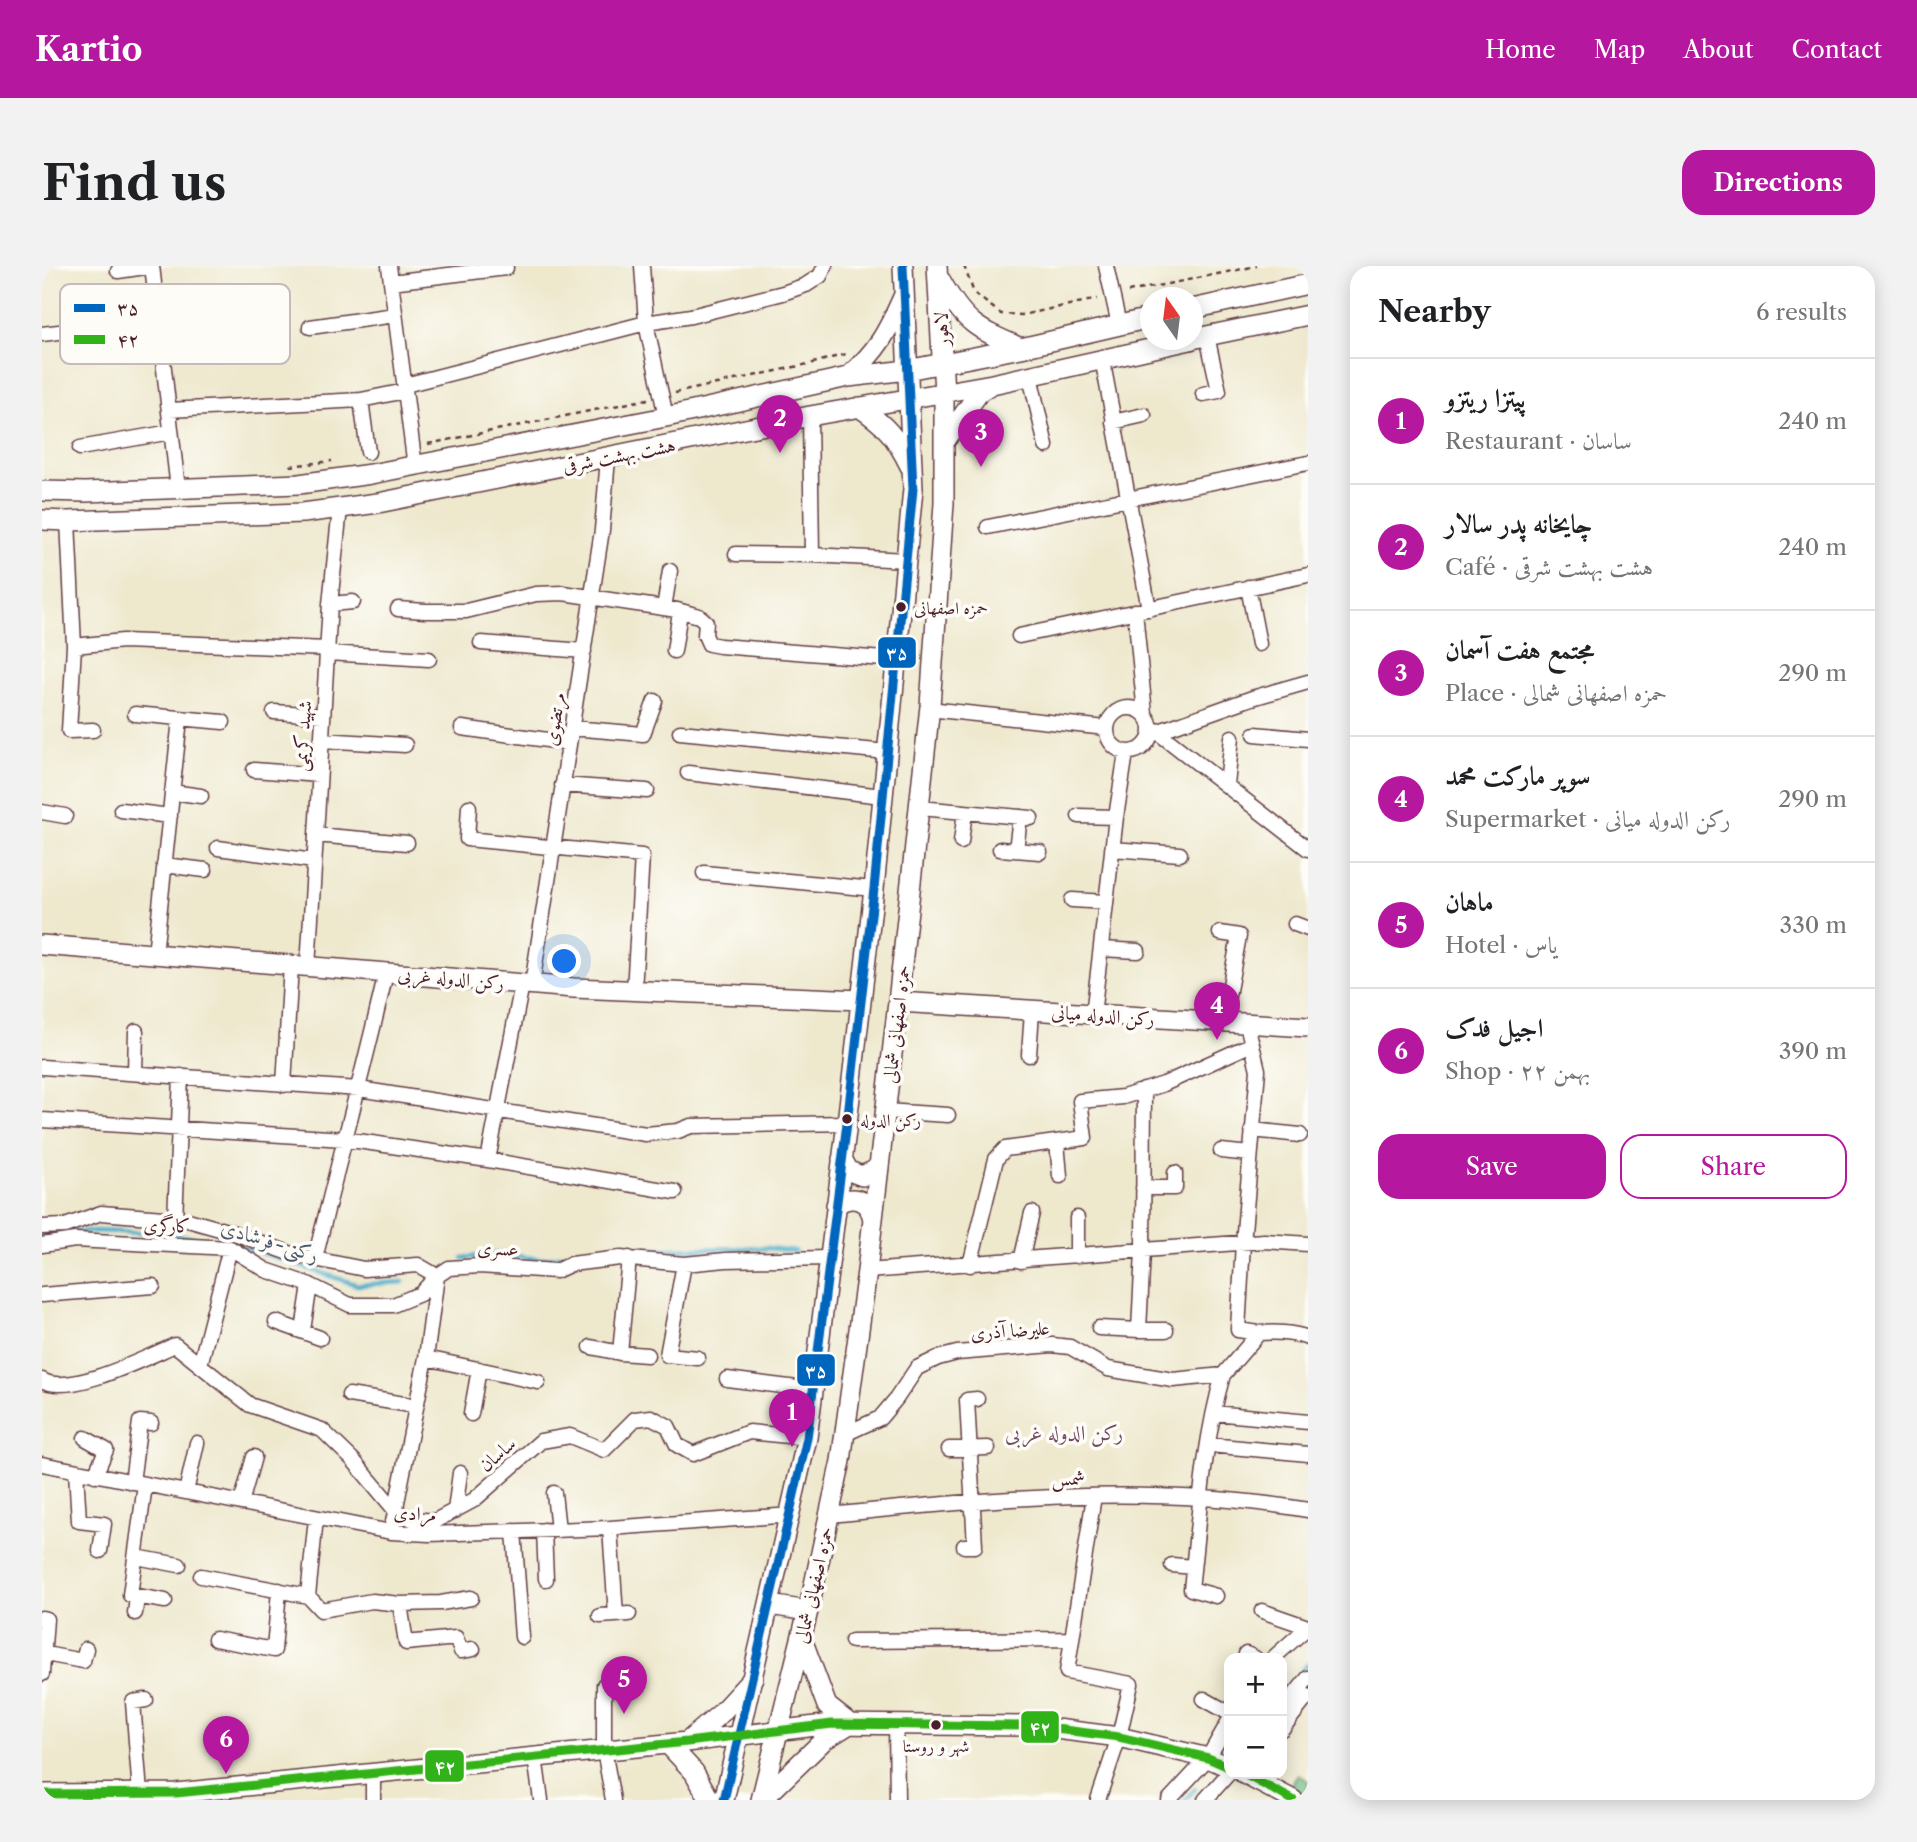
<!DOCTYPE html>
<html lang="en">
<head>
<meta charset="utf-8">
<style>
  body { margin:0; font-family:"Libre Caslon Text",Amiri,serif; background:#f2f2f2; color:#202124 }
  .controls { position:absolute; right:21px; bottom:21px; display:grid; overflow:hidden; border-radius:14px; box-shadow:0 4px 18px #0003 }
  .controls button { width:63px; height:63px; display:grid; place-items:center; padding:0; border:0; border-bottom:2px solid #e0e0e0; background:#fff; color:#202124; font:35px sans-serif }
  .compass { position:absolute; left:1098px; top:21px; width:63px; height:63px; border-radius:50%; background:#fff; box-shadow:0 4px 18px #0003; rotate:346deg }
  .you { position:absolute; left:523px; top:696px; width:24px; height:24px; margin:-18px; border:5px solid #fff; border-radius:50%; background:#1a73e8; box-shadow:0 0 0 10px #1a73e833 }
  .badge { display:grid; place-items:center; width:46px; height:46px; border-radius:50%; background:#b5179e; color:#fff; font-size:23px; font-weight:700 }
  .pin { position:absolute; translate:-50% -58px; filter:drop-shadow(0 2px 4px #0008) }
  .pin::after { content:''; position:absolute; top:37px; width:24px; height:21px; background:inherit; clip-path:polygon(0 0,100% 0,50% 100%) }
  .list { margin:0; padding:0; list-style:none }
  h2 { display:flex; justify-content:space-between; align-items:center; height:91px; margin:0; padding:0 28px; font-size:30px }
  h2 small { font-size:23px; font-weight:400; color:#757577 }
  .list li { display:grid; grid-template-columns:46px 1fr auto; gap:21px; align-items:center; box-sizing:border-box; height:126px; padding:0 28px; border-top:2px solid #e0e0e0 }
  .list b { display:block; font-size:26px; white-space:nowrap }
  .list p { margin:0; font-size:23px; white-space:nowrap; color:#757577 }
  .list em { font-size:23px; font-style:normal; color:#757577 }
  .actions { display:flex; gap:14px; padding:21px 28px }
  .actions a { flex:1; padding:16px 0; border:2px solid #b5179e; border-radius:21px; text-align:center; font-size:24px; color:#b5179e }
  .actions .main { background:#b5179e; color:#fff }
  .map { position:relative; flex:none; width:1266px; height:1534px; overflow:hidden; border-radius:21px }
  header { display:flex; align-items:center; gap:42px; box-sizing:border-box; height:98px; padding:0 35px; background:#b5179e; color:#fff }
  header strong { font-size:33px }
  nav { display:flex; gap:38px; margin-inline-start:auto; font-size:24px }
  .intro { display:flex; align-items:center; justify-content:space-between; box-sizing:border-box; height:168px; padding:0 42px }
  h1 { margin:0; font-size:49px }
  .button { padding:18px 32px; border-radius:21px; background:#b5179e; color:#fff; font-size:24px; font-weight:700 }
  main { display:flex; gap:42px; padding:0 42px }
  aside { flex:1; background:#fff; border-radius:21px; box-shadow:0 4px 18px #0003 }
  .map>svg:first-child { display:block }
</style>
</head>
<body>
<header>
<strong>Kartio</strong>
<nav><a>Home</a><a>Map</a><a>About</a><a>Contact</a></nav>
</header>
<div class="intro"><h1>Find us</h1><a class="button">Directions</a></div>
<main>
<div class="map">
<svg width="1266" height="1534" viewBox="0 0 1266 1534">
  <defs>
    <pattern id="forest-firs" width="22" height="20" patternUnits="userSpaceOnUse" patternTransform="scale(1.75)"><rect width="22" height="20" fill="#72be85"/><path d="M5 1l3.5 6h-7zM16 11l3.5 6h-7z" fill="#609a6d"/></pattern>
  </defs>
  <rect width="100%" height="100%" fill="#fdfcf7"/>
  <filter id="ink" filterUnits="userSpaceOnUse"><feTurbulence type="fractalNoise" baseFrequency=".0143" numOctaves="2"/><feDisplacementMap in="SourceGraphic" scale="14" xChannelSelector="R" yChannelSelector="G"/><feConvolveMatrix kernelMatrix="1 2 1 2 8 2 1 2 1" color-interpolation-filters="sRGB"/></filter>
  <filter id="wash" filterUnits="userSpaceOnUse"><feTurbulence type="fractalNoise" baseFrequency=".00686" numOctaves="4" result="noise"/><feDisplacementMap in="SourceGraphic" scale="28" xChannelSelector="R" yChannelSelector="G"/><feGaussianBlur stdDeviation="1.57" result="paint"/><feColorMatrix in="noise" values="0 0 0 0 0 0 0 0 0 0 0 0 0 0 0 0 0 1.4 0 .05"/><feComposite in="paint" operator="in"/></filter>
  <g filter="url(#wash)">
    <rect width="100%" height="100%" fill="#eee8cd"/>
    <path fill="url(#forest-firs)" stroke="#5e6e58" stroke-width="2" d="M1256,1508L1266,1515V1534L1248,1522Z"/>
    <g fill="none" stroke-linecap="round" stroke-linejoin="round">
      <path stroke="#4eafcd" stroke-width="4.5" d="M0,969L53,965L128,968L184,976
        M195,979L316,1019L361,1016
        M421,992L455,988L498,993L582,980L605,983L726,982L753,985
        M1240,1426L1266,1398
        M1143,1534L1153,1523"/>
    </g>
  </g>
  <g filter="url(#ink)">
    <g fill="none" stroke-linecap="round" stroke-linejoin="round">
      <defs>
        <path id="minor" d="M110,0L136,223
          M347,0L373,201
          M600,0L604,57L624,151
          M1064,0L1077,59
          M76,5L110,0
          M349,16L464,2
          M268,61L353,49
          M0,68L117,54
          M119,84L226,73
          M1060,92L1107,343
          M988,110L1004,180
          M363,119L604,57L649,50L741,27L764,19L778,10L783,0
          M1161,128L1177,125L1165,70
          M319,134L326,186
          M127,144L319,134L363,125
          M768,150L770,289
          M1071,156L1102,149
          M38,182L129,166
          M26,255L32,380L27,465L51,464
          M946,261L1266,197
          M694,288L770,289L864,294
          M1206,321L1217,378
          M288,338L311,336
          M622,342L628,305
          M356,343L383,345H424L494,328L521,327L635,344L657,350L664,356L663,369L667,378L678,380L854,394
          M1093,345L1103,448
          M977,370L1266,309
          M439,377L542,385
          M32,380L81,375L285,383
          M632,385L638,346
          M285,387L387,393
          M1065 464a22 22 0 1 1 44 0a22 22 0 1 1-44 0Z
          M887,443L1064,462
          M232,446L281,449
          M93,448L181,456
          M1109,461L1266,583
          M420,462L527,477
          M530,462L601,468L613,435
          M1117,465L1210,432L1266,416
          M638,466L845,486
          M1213,468L1266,473
          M279,474L363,479
          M212,504L277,509
          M646,507L840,530
          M520,519L605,525
          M1185,519L1190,471
          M130,526L159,530
          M427,541L425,573L600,590L592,725
          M878,542L989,552
          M79,544L128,550
          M0,546L23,550
          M1037,550L1074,551
          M274,569L365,577
          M919,576L923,546
          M176,582L272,595
          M958,583L998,586
          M1070,583L1138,588
          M974,584L978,551
          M122,599L163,604
          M662,607L832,623
          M1030,634L1064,636
          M1253,658L1266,663
          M1178,667L1197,670L1181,757
          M1059,683L1096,685
          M113,688L138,453
          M266,701L288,338L298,242
          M490,719L560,264L566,192
          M1051,749L1074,551L1084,487
          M1205,758L1216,804L1201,977L1196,1064L1217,1067
          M987,789L990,745
          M0,801L317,823L604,868L636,865L649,860L805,857
          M93,807L94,765
          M242,819L249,699
          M1102,824L1101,985L1097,1064H1124
          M843,845L906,849
          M0,854L302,873L446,894L633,926
          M1210,864L1258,869
          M1015,876L1018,910
          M1179,885L1208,888
          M446,894L480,718
          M1101,922H1133V907
          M133,954L139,810
          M0,961L23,960L59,947L146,954L192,967L253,989L322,1003L376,999L395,1010L407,1002L437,1000L514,1005L529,998L578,992L642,998L684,994L788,992
          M0,979L33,974L188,982L224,1004L268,1019L308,1039H351L378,1028L395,1010
          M1035,990V952
          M273,993C296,897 322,803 344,707
          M979,995L990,947
          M642,998L625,1089L656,1092
          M928,999L954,893L963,883L1043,872L1038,835L1081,831L1122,818L1210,778
          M825,1005L1222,975L1266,978
          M0,1029L111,1020
          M234,1056L278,1072
          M1057,1062L1097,1064
          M261,1064L268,1019
          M549,1081L578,1087L605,1089
          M578,1087L587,992
          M384,1092L496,1116
          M158,1099L188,982
          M685,1113L771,1124
          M0,1114C27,1131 105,1091 133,1079L208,1139L280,1164L311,1194L353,1244L370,1253L393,1255L432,1234L499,1175L528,1170L562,1184L593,1153L609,1151L626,1160L635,1179L651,1188L707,1166L765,1172
          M307,1129L374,1140
          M1172,1147L1266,1156
          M429,1148L437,1103
          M803,1168L838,1152L854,1133L875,1102L896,1092L915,1087L1010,1079L1028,1081L1066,1103L1131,1114L1181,1109L1217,1067C1234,1066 1250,1066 1266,1072
          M43,1172L64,1184L53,1209
          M1167,1179L1266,1188
          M907,1183L946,1182
          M0,1198L349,1266L387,1268L568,1262L749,1249
          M34,1205L37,1255L62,1258L58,1285
          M90,1216L98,1156L109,1157
          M103,1219L88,1329L123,1335
          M144,1226L155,1177
          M512,1227L516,1264
          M1052,1230L1025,1406L1089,1418L1077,1471L1056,1534
          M199,1237L212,1191
          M413,1245L418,1207
          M787,1249C945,1233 1108,1217 1266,1244
          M274,1252L266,1330L279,1344L330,1335L358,1338L399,1337L429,1332
          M568,1262L574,1349
          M502,1264L504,1313
          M472,1265L480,1371
          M349,1266L384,1092L395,1010
          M922,1280H933L925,1134L935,1133
          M94,1291L137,1299
          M1130,1299L1151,1301
          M159,1310L266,1330
          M1174,1330L1149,1323C1157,1252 1161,1178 1181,1109
          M358,1338L364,1377L414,1372L419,1385L431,1383
          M1220,1345L1266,1361
          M93,1347L95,1331
          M558,1350L587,1348
          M0,1352L4,1353L0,1408
          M173,1373L232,1384L237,1324
          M810,1375L1029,1373
          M3,1388L41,1395L44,1383
          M1204,1388L1213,1392
          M1231,1392L1266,1361
          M562,1419V1484L571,1534
          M1162,1433L1187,1447
          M1240,1444L1266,1412
          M854,1459L855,1534
          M1240,1463L1266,1430
          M493,1491L499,1534
          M331,1507V1534
          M98,1528L91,1436L104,1434
          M1127,1534L1166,1492L1187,1455
          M1163,1534L1187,1507"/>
        <path id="major" d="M899,15C923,58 935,63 979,82
          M1150,43L1266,18
          M1150,73L1266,49
          M806,111C836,84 845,67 861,31
          M817,141C845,160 853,170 868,200
          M903,175L938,125L950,118
          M0,225L43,226L257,218L329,208L624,151L806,111L865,104L979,82L1108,52
          M0,254L26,255L261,247L336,237L768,150L950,118L1148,74
          M0,679L532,722L819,734
          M856,736L1266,761
          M800,893L807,905L820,910L833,904L837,898
          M794,939C811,927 828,934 831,954
          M728,1339L766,1345
          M760,1373L785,1440L808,1458
          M645,1476L679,1447L711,1412
          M626,1478L652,1506L668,1534
          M1202,1508L1251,1534
          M0,1528L134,1527L645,1476L790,1458L990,1460L1077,1471L1166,1492L1187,1501
          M682,1534L765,1172L805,857L832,623L871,223L861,0
          M719,1534L768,1337L799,1195L825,1005L856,736L888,440L902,237V127L895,0
          M720,1534L782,1474L806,1459"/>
      </defs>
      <use href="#minor" stroke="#633d43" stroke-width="17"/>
      <use href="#major" stroke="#633d43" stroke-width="22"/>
      <path stroke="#633d43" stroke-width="2.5" stroke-dasharray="5 5" stroke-linecap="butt" d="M922,0L932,27L959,48L980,49L1055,33
        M1086,26L1215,0
        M633,127L771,97L804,88
        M386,178L606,133
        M248,200L290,195"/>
      <use href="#minor" stroke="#fff" stroke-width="14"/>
      <use href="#major" stroke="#fff" stroke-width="19"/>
      <defs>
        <path id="bus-1" d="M682,1534L765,1172L805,857L832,623L871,223L861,0"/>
        <path id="bus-2" d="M1202,1508L1251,1534
          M0,1528L134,1527L645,1476L790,1458L990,1460L1077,1471L1166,1492L1187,1501"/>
      </defs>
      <use href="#bus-1" stroke="#fdfcf7" stroke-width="14"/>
      <use href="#bus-2" stroke="#fdfcf7" stroke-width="14"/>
      <use href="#bus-1" stroke="#0065bd" stroke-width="9"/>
      <use href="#bus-2" stroke="#31b219" stroke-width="9"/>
    </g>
  </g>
  <g fill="#4a1f2b" stroke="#fdfcf7" stroke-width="2.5">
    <circle cx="859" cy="341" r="6"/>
    <circle cx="805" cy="853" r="6"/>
    <circle cx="894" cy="1459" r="6"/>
  </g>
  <g text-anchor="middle" stroke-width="7" stroke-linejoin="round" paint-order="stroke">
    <g font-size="17" fill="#4a1f2b" stroke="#fdfcf7" text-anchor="start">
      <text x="872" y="348">حمزه اصفهانی</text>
      <text x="818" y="860">رکن الدوله</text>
      <text x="894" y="1486" text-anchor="middle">شهر و روستا</text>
    </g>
    <g font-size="19" fill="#4a1f2b" stroke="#fdfcf7">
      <text transform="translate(899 63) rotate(-93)" y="7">لاهور</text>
      <text transform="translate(577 189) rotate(-11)" y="7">هشت بهشت شرقی</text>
      <text transform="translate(512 453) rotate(-81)" y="7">مرتضوی</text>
      <text transform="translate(260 470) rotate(-86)" y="7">شهید کریمی</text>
      <text transform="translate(409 712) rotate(5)" y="7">رکن الدوله غربی</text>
      <text transform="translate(1061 749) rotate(4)" y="7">رکن الدوله میانی</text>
      <text transform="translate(854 758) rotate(-83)" y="7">حمزه اصفهانی شمالی</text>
      <text transform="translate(125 959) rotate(1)" y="7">کارگری</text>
      <text transform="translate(456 982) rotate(2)" y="7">عسری</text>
      <text transform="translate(968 1064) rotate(-4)" y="7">علیرضا آذری</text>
      <text transform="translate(455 1188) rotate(-41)" y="7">ساسان</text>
      <text transform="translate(1026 1212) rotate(-2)" y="7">شمس</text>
      <text transform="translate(373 1247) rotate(3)" y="7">مرادی</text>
      <text transform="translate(771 1319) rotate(-77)" y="7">حمزه اصفهانی شمالی</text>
    </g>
    <g font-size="21" font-style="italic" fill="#4c596c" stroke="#fdfcf7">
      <text transform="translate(228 975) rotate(17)" y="7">رکنی-فرشادی</text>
    </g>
    <g font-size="21" fill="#744d65" stroke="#fdfcf7">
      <text x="1022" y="1174">رکن الدوله غربی</text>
    </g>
  </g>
  <rect x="18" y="18" width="230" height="80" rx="10" fill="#fdfcf7" stroke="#c7baba" stroke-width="2"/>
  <rect x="32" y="38" width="31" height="8" fill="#0065bd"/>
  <rect x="32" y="69" width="31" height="9" fill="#31b219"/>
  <g font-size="19" fill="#4a1f2b">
    <text x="75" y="49">۳۵</text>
    <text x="75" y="80">۴۲</text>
  </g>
  <g stroke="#fdfcf7" stroke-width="2.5">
    <rect x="835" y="370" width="40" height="33" rx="7" fill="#0065bd"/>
    <rect x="754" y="1087" width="40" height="34" rx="7" fill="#0065bd"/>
    <rect x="978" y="1444" width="40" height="34" rx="7" fill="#31b219"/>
    <rect x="382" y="1483" width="41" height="34" rx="7" fill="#31b219"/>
  </g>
  <g font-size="19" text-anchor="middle" font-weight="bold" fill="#fff">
    <text x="855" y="393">۳۵</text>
    <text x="774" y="1111">۳۵</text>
    <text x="998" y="1468">۴۲</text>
    <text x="403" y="1507">۴۲</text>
  </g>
</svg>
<div class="controls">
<button>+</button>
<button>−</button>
</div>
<svg class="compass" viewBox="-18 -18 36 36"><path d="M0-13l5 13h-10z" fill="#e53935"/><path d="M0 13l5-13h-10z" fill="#757577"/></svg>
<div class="you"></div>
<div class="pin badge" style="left:750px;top:1181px">1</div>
<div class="pin badge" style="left:738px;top:187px">2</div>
<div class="pin badge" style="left:939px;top:201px">3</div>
<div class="pin badge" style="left:1175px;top:774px">4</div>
<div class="pin badge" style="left:582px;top:1448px">5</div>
<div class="pin badge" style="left:184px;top:1508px">6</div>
</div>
<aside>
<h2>Nearby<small>6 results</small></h2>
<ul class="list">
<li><span class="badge">1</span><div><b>پیتزا ریتزو</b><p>Restaurant · ساسان</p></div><em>240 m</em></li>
<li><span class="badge">2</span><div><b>چایخانه پدر سالار</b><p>Café · هشت بهشت شرقی</p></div><em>240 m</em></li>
<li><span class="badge">3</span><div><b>مجتمع هفت آسمان</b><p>Place · حمزه اصفهانی شمالی</p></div><em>290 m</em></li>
<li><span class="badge">4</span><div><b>سوپر مارکت محمد</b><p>Supermarket · رکن الدوله میانی</p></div><em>290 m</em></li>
<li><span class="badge">5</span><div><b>ماهان</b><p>Hotel · یاس</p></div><em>330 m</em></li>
<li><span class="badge">6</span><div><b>اجیل فدک</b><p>Shop · ۲۲ بهمن</p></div><em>390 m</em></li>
</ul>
<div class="actions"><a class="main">Save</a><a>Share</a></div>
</aside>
</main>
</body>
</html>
